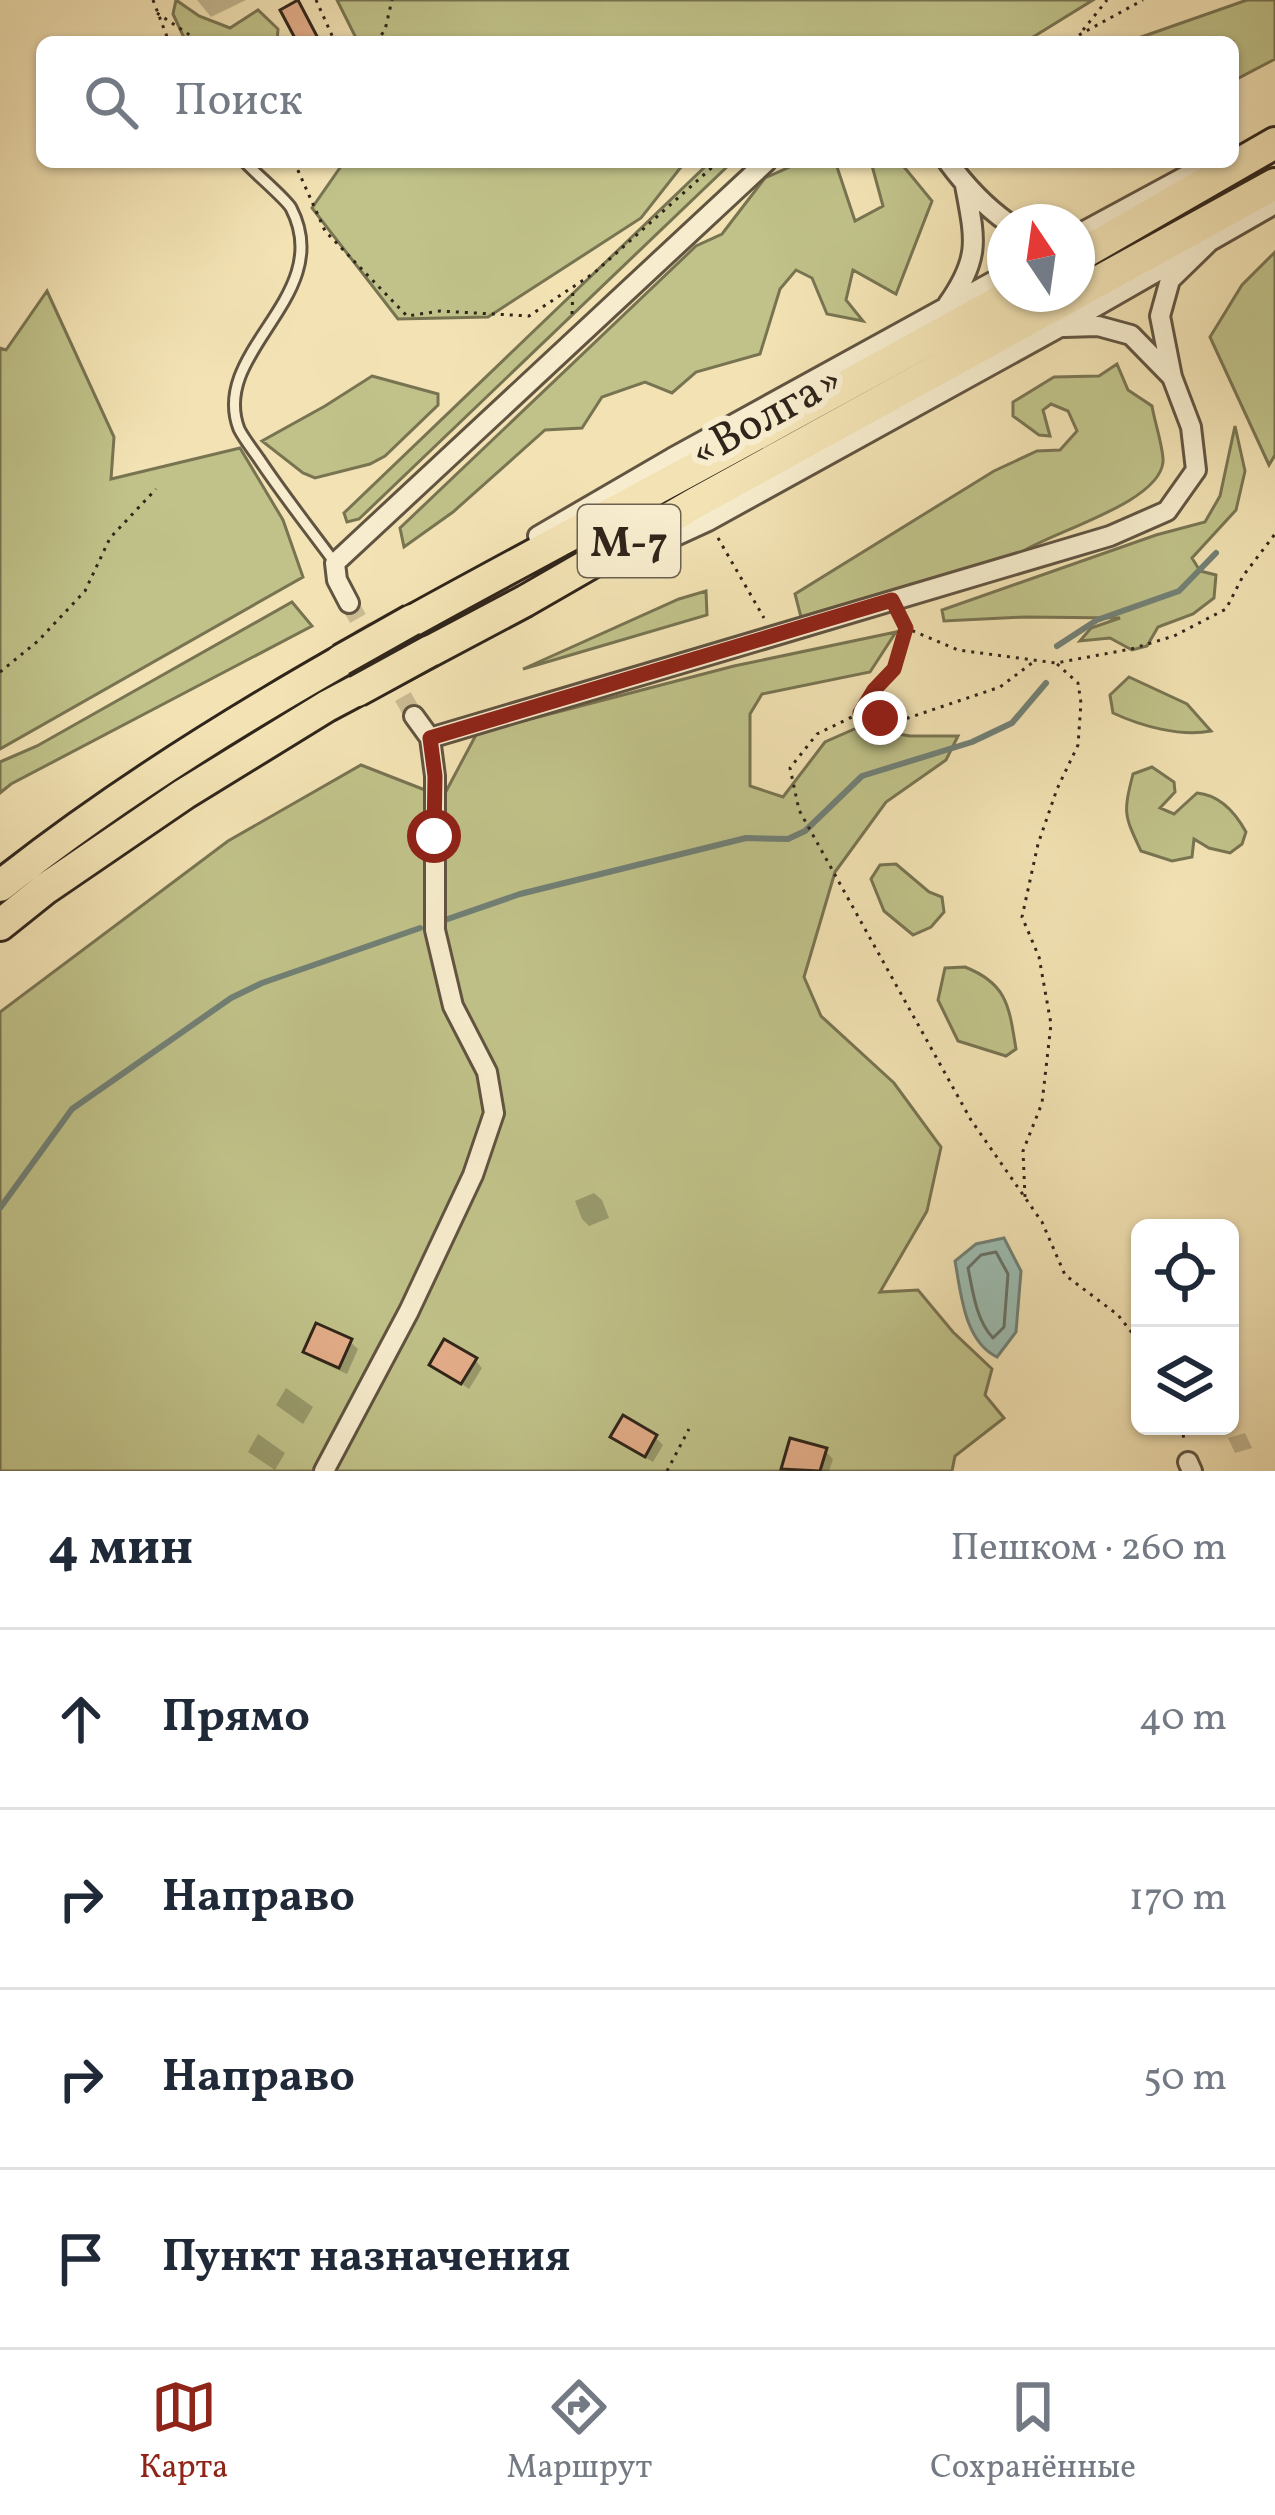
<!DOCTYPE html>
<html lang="ru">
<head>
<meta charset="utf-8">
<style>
  body { margin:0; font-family:Vollkorn,serif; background:#f6f6f7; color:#1f2937 }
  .controls { position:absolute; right:36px; bottom:36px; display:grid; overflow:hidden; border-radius:18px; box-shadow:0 3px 9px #0004 }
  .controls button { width:108px; height:108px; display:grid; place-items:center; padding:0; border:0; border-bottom:3px solid #e0e1e3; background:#fff; color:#1f2937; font:60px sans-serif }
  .compass { position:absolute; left:987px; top:204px; width:108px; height:108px; border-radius:50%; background:#fff; box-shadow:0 3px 9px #0004; rotate:347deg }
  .stop { position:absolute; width:36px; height:36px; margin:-27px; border:9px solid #8f2418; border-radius:50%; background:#fff }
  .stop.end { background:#8f2418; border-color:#fff; box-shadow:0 3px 12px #0008 }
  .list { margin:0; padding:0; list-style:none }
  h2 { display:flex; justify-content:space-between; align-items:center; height:156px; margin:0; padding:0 48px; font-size:51px }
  h2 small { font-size:39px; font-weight:400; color:#747a83 }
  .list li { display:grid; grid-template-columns:78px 1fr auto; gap:36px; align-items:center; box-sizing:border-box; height:180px; padding:0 48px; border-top:3px solid #e0e1e3 }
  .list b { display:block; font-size:45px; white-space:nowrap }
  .list em { font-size:39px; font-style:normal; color:#747a83 }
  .icon { flex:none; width:66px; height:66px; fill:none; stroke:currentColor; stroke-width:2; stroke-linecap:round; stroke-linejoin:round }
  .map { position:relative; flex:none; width:1275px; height:1471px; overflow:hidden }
  .search { position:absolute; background:#fff; box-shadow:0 3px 9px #0004; left:36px; right:36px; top:36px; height:132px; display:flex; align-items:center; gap:30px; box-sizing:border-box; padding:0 42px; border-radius:18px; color:#747a83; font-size:45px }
  .sheet { height:876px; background:#fff }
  nav { display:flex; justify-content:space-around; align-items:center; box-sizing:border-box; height:168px; border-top:3px solid #e0e1e3; background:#fff; font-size:33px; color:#747a83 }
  nav a { display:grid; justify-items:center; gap:6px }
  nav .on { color:#8f2418 }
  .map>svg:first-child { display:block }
</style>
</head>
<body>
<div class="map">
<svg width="1275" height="1471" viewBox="0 0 1275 1471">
  <rect width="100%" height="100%" fill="#f3e3b4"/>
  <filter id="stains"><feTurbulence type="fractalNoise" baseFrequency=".00167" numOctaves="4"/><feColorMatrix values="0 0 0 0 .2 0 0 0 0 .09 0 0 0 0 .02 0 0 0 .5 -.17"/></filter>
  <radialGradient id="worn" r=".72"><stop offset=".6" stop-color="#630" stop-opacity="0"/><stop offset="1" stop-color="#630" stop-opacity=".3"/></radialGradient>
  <path fill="#c0c289" stroke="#787452" stroke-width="3" d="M176,0L199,16L230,28L258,10L278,29L277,42H186L173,14Z
    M337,0H1093L1025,42H358Z
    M1247,0H1275V59L1233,81V42H1127Z
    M344,162H685L641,218L488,317L398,319L312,208Z
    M710,162H732L359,519L347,522L344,513Z
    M801,162L836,164L855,221L883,206L871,162H900L932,201L896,294L853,270L846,300L863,321L827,314L812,278L796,270L780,289L760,354L696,372L672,393L645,382L602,397L582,428L545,430L453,512L404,547L400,528L696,246L722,234L765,178Z
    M1275,252V455L1269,465L1210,337L1242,285Z
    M47,291L114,437L111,479L240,448L283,520L303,577L0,749V348L6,350Z
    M1117,364L1128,390L1152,406C1154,420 1164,449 1163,462C1159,503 1054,531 1022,552L801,617L795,594L994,471L1037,451L1060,450L1077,431L1068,411L1051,404L1043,410L1050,436L1039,435L1013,416V402L1054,377L1099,376Z
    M372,376L438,394V405L385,456L370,464L315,478L303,473L262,441L325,406Z
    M1235,426L1245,471L1236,510L1192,558L1200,571L1216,575L1214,598L1193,614L1158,627L1147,646L1132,650L1110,638L1080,641L1091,628L1120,618L1024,617L944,621L942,610L1156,535L1205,522L1220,496Z
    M706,591L707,615L523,669L679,599Z
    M292,602L312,626L11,784L0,793V762L37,746Z
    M896,632L870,672L762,694L750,714V786L783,797L825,742L859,727L910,736H958L946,760L886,802L835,872L804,977L821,1016L894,1083L941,1147L927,1211L880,1292L918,1290L953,1332L992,1369L985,1395L1004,1418L955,1456L952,1471H0V1012L228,841L361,765L443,797L477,733L734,666Z
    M1129,677L1187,704L1211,731C1180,737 1141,726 1113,713L1110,695Z
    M1152,767L1174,782L1175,792L1160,808L1174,814L1197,793C1220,795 1235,812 1246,832L1242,844L1230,853L1209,848L1194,839L1192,857L1172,861L1141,851C1124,815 1123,813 1133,774Z
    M896,864L929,892L942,897L944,912L931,927L913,935L884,911L871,879L880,865Z
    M965,967C1008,984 1009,1007 1016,1049L1006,1056L958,1041L938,1000L945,968Z"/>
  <path fill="#9cbdb2" stroke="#718076" stroke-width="3" d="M1004,1238L1021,1271L1016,1332L997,1357C964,1341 961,1293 955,1261L976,1244Z"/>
  <path fill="#0003" d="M197,0H246L211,17Z
    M594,1193L602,1200L609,1218L589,1226L582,1219L575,1201Z
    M350,1342L358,1349L347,1374L314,1359L307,1351Z
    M475,1360L482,1368L469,1389L433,1364Z
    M286,1388L313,1407L303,1424L276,1405Z
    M1245,1433L1252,1448L1235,1453L1228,1438Z
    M258,1434L285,1453L275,1470L248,1452Z
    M614,1437H655L663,1445L653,1462L621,1444Z
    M825,1451L833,1459L829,1471H788L785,1468Z"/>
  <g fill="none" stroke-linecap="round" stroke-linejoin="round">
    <path stroke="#667166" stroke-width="3" d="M996,1252L1008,1274L1004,1327L993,1338C976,1320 973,1292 968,1268L981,1255Z"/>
    <path stroke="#718076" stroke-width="6" d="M1057,646L1097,620L1179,591L1216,553
      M442,921L520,894L746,838L788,839L805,831L862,776L972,742L1012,723L1046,683
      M0,1208L72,1109L231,998L262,983L420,928"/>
  </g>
  <path fill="#e4ae8a" stroke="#30251b" stroke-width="3" d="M298,0L320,42H297L280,10Z
    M316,1323L352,1339L339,1368L303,1352Z
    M444,1339L477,1358L461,1384L429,1365Z
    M623,1415L657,1435L645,1457L610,1437Z
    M790,1438L827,1448L820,1471L781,1469Z"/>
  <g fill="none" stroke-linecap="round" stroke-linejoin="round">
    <path stroke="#ccbd95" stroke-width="18" stroke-dasharray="18 9" stroke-linecap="butt" d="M349,603L414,716"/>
    <defs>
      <path id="service" d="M246,163C256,174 286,199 291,208C337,296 209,351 239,429C244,439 253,450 259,459C283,495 310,529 335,563"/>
      <path id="minor" d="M948,162C965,185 983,205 1007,222
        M1077,235L1212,162
        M948,304C981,257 975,239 965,185
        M1064,327L1098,326L1131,335L1172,377
        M538,536L672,458L1005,275
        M610,566L708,521L1060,327L1275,204
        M349,603L337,580L335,563L766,162
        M414,716L430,738L1110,536L1167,511L1196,470L1191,427L1172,377L1160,316L1170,280L1208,243
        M1188,1462L1192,1471
        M324,1471L409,1311L473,1175L494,1113L487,1072L453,1006L435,930V776L430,738"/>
      <path id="trunk" d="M1077,257L1275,143
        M0,886C174,748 370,643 565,538C715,458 864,376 1013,294
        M0,925L45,889L184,794L327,706L525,601L697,502L1275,184"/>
    </defs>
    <use href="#service" stroke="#615441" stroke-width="15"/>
    <use href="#minor" stroke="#615441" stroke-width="24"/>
    <use href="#trunk" stroke="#30251b" stroke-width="36"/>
    <path stroke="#30251b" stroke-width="3" stroke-dasharray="3 6" stroke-linecap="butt" d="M153,0L169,42
      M316,0L335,42
      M157,13L200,42
      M1083,30L1107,0
      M1079,35L1143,0
      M376,42L385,30L392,0
      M298,162L296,166L325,231L407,316L440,311L529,316L594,273L718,162
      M572,314L573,288
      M718,538L764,618
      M901,618L906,628L958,650L1056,663L1131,649L1174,636L1226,609L1243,576L1275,534
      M906,628L894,669L874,690L860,713L817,734L790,768L799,810L971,1120L1042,1222L1065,1275L1118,1315L1140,1343
      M0,672L38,641L85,591L110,538L156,489
      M862,714L880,718H908L1000,687L1036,660
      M1025,1197L1023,1151L1042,1103L1051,1024L1039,957L1022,917L1038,844L1057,789L1078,745L1081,703L1078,683L1056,663
      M1181,1426L1185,1443
      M667,1471L689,1429"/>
    <use href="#service" stroke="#f7edce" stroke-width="9"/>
    <use href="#minor" stroke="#f7edce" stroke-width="18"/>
    <use href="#trunk" stroke="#f3e3b4" stroke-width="30"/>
    <defs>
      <path id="trunk-bridge" d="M341,660L412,620
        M357,691L430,651"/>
    </defs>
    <use href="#trunk-bridge" stroke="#30251b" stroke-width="36" stroke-linecap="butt"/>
    <use href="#trunk-bridge" stroke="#f3e3b4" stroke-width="30"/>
  </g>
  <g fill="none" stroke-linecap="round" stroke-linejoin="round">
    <path stroke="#8f2418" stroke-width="15" d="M434,836L435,776L430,738L892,600L906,628L894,669L874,690L860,713L880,718"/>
  </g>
  <g text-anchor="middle" stroke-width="12" stroke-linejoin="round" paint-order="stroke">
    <rect fill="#f7edce" stroke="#6c6151" stroke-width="3" x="578" y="505" width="102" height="72" rx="9"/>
    <g font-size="42" font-weight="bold" fill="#30251b">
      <text x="629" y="556">М-7</text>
    </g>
    <g font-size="45" fill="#30251b" stroke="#f7edce">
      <text transform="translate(765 414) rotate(-29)" y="16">«Волга»</text>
    </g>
  </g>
  <rect width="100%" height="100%" filter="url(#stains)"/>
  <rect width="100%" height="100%" fill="url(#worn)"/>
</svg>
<div class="controls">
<button><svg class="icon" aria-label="locate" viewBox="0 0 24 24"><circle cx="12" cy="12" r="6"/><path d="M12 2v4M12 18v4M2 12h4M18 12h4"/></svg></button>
<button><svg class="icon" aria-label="layers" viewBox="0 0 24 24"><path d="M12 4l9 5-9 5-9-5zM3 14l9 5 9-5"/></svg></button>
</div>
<svg class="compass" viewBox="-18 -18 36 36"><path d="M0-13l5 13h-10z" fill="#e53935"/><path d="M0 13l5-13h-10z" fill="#747a83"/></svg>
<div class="stop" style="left:434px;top:836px"></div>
<div class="stop end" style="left:880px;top:718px"></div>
<div class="search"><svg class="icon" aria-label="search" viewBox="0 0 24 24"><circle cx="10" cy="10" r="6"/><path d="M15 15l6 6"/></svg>Поиск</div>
</div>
<section class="sheet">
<h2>4 мин<small>Пешком · 260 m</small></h2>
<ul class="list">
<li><svg class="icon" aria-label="ahead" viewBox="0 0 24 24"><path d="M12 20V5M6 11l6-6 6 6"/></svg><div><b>Прямо</b></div><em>40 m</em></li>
<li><svg class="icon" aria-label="right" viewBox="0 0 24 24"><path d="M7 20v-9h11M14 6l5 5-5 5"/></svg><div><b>Направо</b></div><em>170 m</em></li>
<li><svg class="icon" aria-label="right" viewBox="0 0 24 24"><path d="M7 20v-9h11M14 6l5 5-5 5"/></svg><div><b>Направо</b></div><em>50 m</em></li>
<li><svg class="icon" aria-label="arrive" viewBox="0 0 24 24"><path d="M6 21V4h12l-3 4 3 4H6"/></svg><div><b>Пункт назначения</b></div></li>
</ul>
</section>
<nav>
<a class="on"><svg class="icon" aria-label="map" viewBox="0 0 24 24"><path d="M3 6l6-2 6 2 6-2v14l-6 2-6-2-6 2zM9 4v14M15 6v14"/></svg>Карта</a>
<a><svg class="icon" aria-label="directions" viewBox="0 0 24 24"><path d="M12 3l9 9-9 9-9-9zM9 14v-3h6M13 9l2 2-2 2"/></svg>Маршрут</a>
<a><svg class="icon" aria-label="saved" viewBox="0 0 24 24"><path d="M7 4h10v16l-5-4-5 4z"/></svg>Сохранённые</a>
</nav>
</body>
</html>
